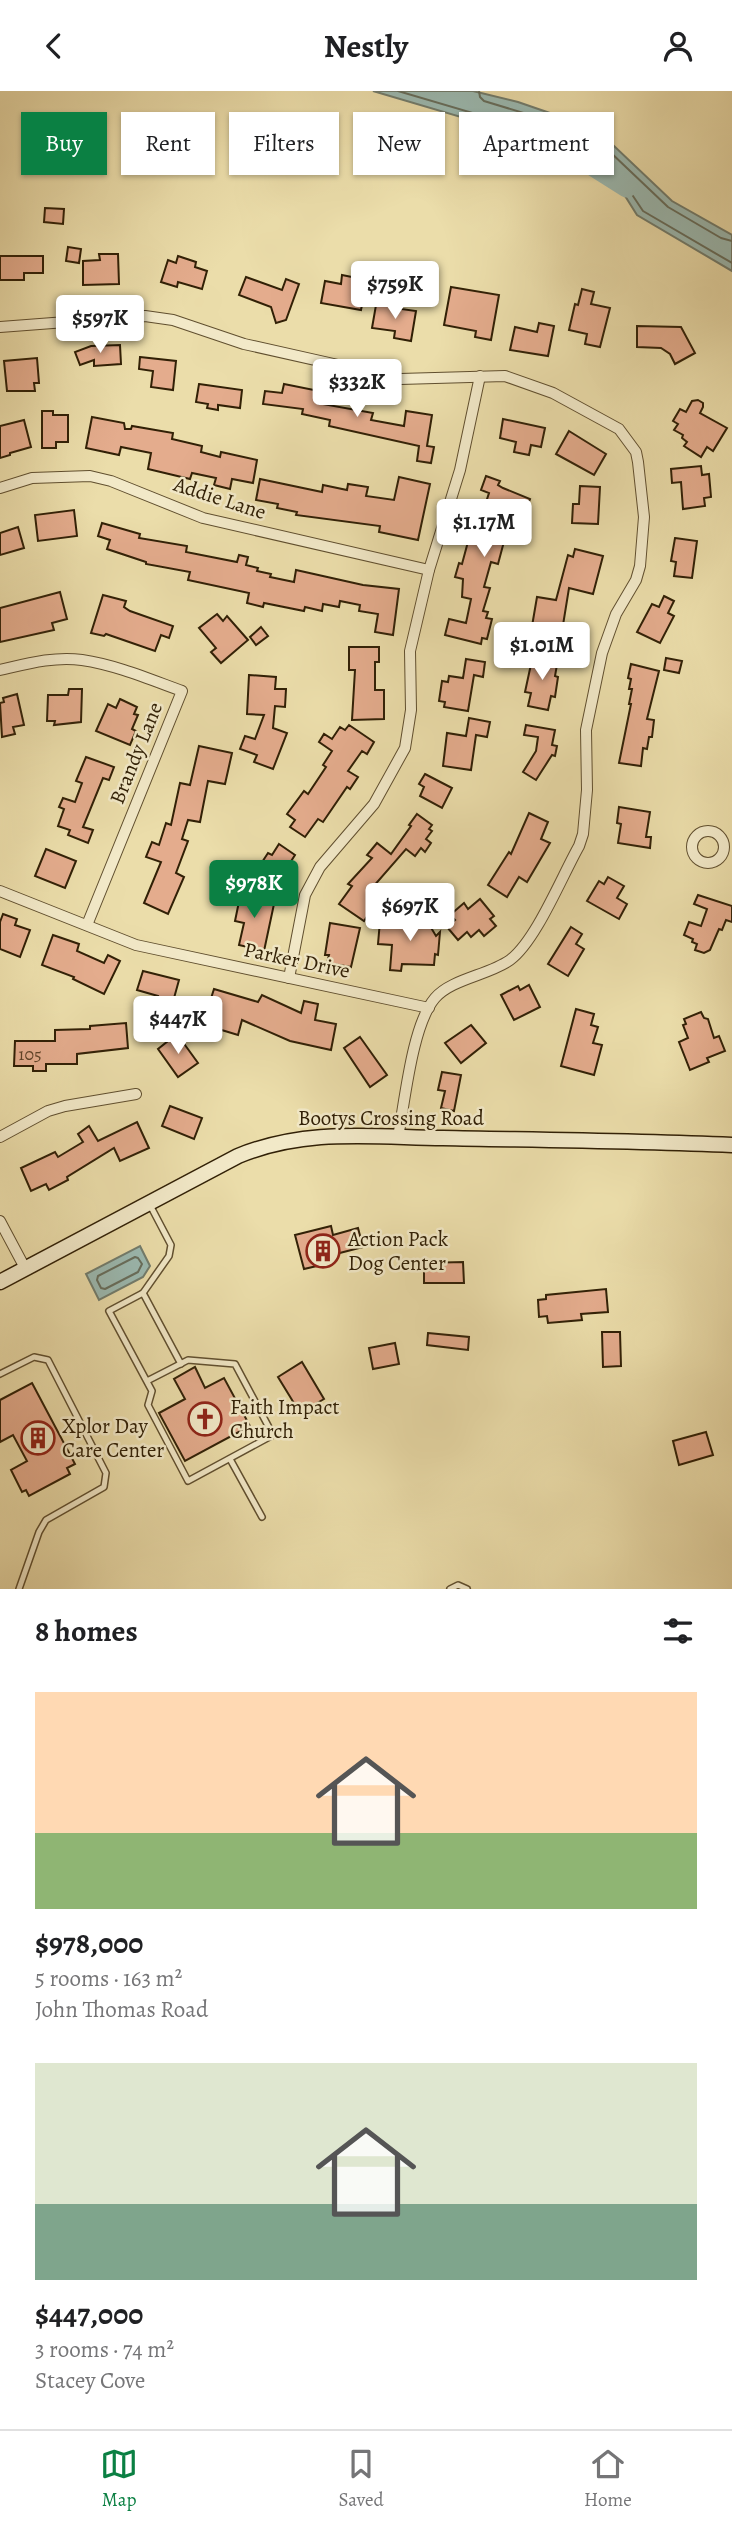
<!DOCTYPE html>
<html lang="en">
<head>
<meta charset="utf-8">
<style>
  :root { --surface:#fff; --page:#f2f2f2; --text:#202124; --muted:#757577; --line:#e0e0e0; --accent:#0b8043 }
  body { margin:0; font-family:Alegreya,serif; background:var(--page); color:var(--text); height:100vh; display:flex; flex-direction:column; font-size:26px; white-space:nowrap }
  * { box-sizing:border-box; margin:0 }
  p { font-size:23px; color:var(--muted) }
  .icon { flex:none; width:38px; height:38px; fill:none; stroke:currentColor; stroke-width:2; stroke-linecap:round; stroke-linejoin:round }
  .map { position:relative; height:1498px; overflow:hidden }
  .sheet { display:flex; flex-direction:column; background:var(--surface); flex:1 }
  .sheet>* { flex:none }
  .hud { position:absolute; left:21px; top:21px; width:691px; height:63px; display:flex; gap:14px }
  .price { position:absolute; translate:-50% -60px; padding:0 16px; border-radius:7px; background:#fff; color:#222; font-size:23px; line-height:46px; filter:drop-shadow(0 2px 4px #0008) }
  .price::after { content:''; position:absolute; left:50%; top:42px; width:21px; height:16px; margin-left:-10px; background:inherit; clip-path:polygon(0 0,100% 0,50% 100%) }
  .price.on { background:var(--accent); color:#fff }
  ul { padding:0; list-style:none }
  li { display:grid; align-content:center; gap:14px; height:371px; padding:0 35px }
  li span { display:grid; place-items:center; height:217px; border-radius:0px; color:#555 }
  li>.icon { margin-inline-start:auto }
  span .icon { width:126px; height:126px; fill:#fffc; stroke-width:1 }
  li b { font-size:30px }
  h2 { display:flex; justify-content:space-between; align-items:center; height:84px; padding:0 35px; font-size:30px }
  .chip { padding:0 24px; border-radius:0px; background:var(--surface); box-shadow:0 2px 5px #0004; font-size:24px; line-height:63px }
  .chip.on { background:var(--accent); color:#fff }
  header { display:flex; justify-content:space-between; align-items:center; height:91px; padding:0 35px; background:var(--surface); font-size:32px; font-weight:700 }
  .menu { display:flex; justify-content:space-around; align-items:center; height:98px; border-top:2px solid var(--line); background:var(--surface); font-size:19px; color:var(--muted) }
  .menu a { display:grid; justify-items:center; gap:4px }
  .menu .on { color:var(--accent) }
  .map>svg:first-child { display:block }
  .water { fill:#9bbab2; stroke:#717c6d; stroke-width:2 }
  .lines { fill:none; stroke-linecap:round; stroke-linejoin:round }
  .shore { stroke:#666d5c; stroke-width:2 }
  .river { stroke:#9bbab2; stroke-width:21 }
  .building { fill:#e4ac8d; stroke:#312006; stroke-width:2 }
  .lane-casing { stroke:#604f2f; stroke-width:8 }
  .street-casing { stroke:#604f2f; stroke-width:12 }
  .secondary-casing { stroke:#312006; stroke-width:17 }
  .lane { stroke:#f2e9c8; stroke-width:5 }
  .street { stroke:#f2e9c8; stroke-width:10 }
  .secondary { stroke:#f2e9c8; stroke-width:14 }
  .labels { text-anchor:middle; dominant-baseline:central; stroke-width:5; stroke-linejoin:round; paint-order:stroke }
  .number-label { font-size:18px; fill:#5e4328 }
  .street-label { font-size:21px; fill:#312006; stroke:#f2e9c8 }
  .poi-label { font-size:21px; fill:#312006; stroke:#f2e9c8; text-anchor:start }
</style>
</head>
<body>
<header><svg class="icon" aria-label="back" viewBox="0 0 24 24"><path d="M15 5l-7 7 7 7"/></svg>Nestly<svg class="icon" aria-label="person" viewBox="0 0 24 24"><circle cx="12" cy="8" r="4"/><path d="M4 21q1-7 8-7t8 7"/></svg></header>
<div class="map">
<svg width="732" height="1498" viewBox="0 0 732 1498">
  <rect width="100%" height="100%" fill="#ebddaa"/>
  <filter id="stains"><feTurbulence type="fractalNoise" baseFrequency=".00286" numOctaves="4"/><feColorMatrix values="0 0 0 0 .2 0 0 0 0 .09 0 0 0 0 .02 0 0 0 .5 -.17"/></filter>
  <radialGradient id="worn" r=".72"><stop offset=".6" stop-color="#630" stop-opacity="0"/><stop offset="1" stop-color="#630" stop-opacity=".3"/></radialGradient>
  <g class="water">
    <path d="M 373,0 L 473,0 L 518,11 L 576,31 L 613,54 L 672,110 L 732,144 L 732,180 L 637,124 L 620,97 L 591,68 L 532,47 Z"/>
    <path d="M 140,1155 L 150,1175 L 143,1186 L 99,1209 L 86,1183 Z"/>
  </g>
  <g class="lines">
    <g class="shore">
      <path d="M 398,0 L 534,40 L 594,62 L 625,93 L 643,120 L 732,172"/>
      <path d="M 479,0 L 480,6 L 484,10 L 573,37 L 609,60 L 668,116 L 721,147 L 732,150"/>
      <path d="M 135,1166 L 138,1167 L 142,1173 L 138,1181 L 105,1198 L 101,1197 L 97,1189 L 98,1185 Z"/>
    </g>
    <path class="river" d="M 551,48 L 627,96"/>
  </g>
  <g class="building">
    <path d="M 45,117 L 64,118 L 63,133 L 44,131 Z"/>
    <path d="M 68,156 L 81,158 L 79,172 L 66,170 Z"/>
    <path d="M 99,163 L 118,163 L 119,193 L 83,194 L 83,170 L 100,169 Z"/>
    <path d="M 0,165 L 43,165 L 43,182 L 24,182 L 24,189 L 0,189 Z"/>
    <path d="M 178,165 L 196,171 L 195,176 L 207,180 L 202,198 L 178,191 L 177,196 L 161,191 L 168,169 L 176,172 Z"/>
    <path d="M 342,184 L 367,189 L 361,219 L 321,212 L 325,190 L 341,193 Z"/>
    <path d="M 246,186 L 282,199 L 286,188 L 299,193 L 286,229 L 276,232 L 271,216 L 239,204 Z"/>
    <path d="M 451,196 L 499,204 L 491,249 L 475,246 L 476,240 L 444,234 Z"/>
    <path d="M 582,198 L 594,201 L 591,213 L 610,217 L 600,256 L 585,253 L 587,243 L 569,239 L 575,213 L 578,214 Z"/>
    <path d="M 385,210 L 395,212 L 394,217 L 416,220 L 411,250 L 394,247 L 395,240 L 372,237 L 376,214 L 384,215 Z"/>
    <path d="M 539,232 L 554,235 L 548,265 L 510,259 L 515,236 L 537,241 Z"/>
    <path d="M 637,235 L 681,236 L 695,262 L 675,273 L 670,263 L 661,257 L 637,256 Z"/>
    <path d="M 120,254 L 121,273 L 94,275 L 94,269 L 80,274 L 75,261 L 91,255 Z"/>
    <path d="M 140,266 L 176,270 L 173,299 L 151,296 L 153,280 L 139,278 Z"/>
    <path d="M 37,267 L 39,292 L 34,292 L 35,300 L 7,300 L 4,270 Z"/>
    <path d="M 199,293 L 242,299 L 240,317 L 218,314 L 218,319 L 207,317 L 208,313 L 196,311 Z"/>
    <path d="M 284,293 L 319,300 L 317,312 L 373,322 L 371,329 L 404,335 L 406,320 L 432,324 L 427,355 L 434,356 L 431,372 L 417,370 L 419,355 L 329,335 L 330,329 L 302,323 L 303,318 L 263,313 L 265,300 L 282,302 Z"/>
    <path d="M 698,309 L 703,312 L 703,316 L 700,322 L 727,337 L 713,360 L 707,356 L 701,366 L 684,355 L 687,351 L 682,347 L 683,344 L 674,339 L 678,333 L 673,330 L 680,318 L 686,321 L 692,310 Z"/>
    <path d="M 42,320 L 53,320 L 53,324 L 68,324 L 68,351 L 56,351 L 56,357 L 42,357 Z"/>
    <path d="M 92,326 L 124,332 L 125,338 L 131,338 L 132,335 L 173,342 L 172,348 L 202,355 L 201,361 L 220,366 L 221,361 L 257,369 L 253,392 L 232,388 L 230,398 L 214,394 L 216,387 L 192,382 L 190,388 L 148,378 L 151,362 L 121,356 L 119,364 L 86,357 Z"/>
    <path d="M 503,328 L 545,337 L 541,356 L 531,354 L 529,364 L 514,361 L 516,351 L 500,347 Z"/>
    <path d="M 24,329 L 31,356 L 10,362 L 10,364 L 0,367 L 0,335 Z"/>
    <path d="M 569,340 L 606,363 L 594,384 L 556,363 Z"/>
    <path d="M 701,375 L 702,384 L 709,383 L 711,406 L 704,407 L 705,415 L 683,418 L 681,391 L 672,392 L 671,378 Z"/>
    <path d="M 486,385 L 500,390 L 498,394 L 503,397 L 530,408 L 522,430 L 501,423 L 496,441 L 506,443 L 498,473 L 491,471 L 484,496 L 490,497 L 483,520 L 488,521 L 486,527 L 492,528 L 487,548 L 482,547 L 481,553 L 445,544 L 449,528 L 466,532 L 471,508 L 462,506 L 463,488 L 455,486 L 459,472 L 462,473 L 469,447 L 474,448 L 489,402 L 481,399 Z"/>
    <path d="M 399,386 L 430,393 L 418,449 L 379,441 L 380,435 L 296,424 L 297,421 L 277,417 L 278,413 L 256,409 L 260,388 L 322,401 L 323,394 L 347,399 L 348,393 L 368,396 L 366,405 L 394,409 Z"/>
    <path d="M 580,395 L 600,396 L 598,433 L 572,432 L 573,413 L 579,413 Z"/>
    <path d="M 74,419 L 77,445 L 38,450 L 35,424 Z"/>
    <path d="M 102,432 L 140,443 L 139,447 L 187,455 L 186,461 L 237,471 L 239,464 L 248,466 L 246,474 L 258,477 L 257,480 L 271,483 L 270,486 L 294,491 L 296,479 L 363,494 L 399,498 L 393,544 L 375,541 L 378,523 L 359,520 L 360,514 L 340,510 L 339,516 L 323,513 L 322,520 L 305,516 L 304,520 L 264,512 L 263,516 L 247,512 L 249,502 L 188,489 L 190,481 L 146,473 L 146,471 L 107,458 L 110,449 L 98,445 Z"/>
    <path d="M 18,436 L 24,457 L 0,464 L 0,442 Z"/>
    <path d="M 675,447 L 697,450 L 692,487 L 674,485 L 676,471 L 671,470 Z"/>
    <path d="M 575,458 L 603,465 L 593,503 L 569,497 L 563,534 L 567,534 L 565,546 L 531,541 L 537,506 L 556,509 L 568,464 L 573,466 Z"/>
    <path d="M 60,501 L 67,528 L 52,532 L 54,539 L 0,551 L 0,517 Z"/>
    <path d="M 103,504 L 126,510 L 124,516 L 130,520 L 173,535 L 169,547 L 161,544 L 155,560 L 106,543 L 104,545 L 91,542 Z"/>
    <path d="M 664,505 L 674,510 L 668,522 L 674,525 L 660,552 L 637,541 L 652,513 L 659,516 Z"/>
    <path d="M 217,523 L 223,530 L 227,525 L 248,549 L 221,572 L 211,561 L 216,557 L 199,537 Z"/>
    <path d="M 261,536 L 268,545 L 256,554 L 250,546 Z"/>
    <path d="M 349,556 L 379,556 L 379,571 L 375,571 L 375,599 L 384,599 L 384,628 L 352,629 L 355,579 L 349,579 Z"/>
    <path d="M 533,564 L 558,568 L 555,585 L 558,586 L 555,606 L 551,605 L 548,619 L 528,615 L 531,602 L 525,601 Z"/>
    <path d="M 666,567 L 682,570 L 679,582 L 664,579 Z"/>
    <path d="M 466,568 L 485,571 L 483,586 L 474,584 L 468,620 L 444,616 L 445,611 L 439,610 L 442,590 L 448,591 L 449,585 L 463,587 Z"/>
    <path d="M 631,573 L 659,580 L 647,628 L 654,629 L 652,646 L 649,646 L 647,658 L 643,657 L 641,675 L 619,672 L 631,613 L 629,613 L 632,598 L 629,598 L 631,588 L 628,587 Z"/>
    <path d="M 249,584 L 276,586 L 275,598 L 286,598 L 285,616 L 275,615 L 273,637 L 287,642 L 273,678 L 254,671 L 257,664 L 240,658 L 245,645 L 255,648 L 264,624 L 247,623 Z"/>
    <path d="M 69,598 L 82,598 L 81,631 L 54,634 L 55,630 L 47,630 L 48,604 L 68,604 Z"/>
    <path d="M 17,603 L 24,634 L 13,636 L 15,643 L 2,646 L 0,612 L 4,611 L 3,607 Z"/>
    <path d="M 120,608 L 137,616 L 134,623 L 138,624 L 132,638 L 136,640 L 130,654 L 96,640 L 108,613 L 116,617 Z"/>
    <path d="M 469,627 L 490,631 L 487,646 L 476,644 L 471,679 L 443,675 L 447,642 L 466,645 Z"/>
    <path d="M 349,634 L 374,651 L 367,663 L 362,660 L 348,680 L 358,686 L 350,698 L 347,696 L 323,731 L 318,728 L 305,746 L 290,736 L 295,729 L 287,723 L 304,700 L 308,703 L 326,676 L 323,674 L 332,660 L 319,651 L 324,643 L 332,648 L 340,636 L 345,639 Z"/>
    <path d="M 526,634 L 555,639 L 552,654 L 557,655 L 555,665 L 552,664 L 536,689 L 523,681 L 536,660 L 538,646 L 524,644 Z"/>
    <path d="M 199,655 L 232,662 L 225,693 L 208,690 L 200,731 L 188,729 L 182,748 L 188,750 L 176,782 L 184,786 L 168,823 L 144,812 L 161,771 L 146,766 L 152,751 L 159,754 L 166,732 L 171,734 L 180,692 L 190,694 Z"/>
    <path d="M 86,666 L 114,676 L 109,689 L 103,687 L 83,736 L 93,739 L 88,752 L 68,744 L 70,739 L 58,735 L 64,718 L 59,716 L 63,707 L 75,711 L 82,692 L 76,690 Z"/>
    <path d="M 425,683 L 452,697 L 442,717 L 420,705 L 424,696 L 419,693 Z"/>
    <path d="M 619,716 L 650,721 L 646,746 L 651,746 L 650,757 L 618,752 L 621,733 L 617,732 Z"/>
    <path d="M 529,722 L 548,731 L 541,748 L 550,752 L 527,791 L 519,786 L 507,806 L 488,794 L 509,761 L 511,763 Z"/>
    <path d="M 417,723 L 432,734 L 429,738 L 432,740 L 426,748 L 431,752 L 425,761 L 421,757 L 415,765 L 406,758 L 372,797 L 382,803 L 364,830 L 339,813 L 352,795 L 348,793 L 372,767 L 367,764 L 377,752 L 391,763 L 411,735 L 409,734 Z"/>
    <path d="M 279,753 L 295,764 L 275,795 L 255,782 L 268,762 L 272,764 Z"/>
    <path d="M 46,758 L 76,770 L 65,797 L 35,785 Z"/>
    <path d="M 608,786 L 624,795 L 617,807 L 627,813 L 619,828 L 587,810 L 599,790 L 604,793 Z"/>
    <path d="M 241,801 L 268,806 L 265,811 L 274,813 L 264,860 L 239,854 L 244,832 L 235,830 Z"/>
    <path d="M 698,804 L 732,815 L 732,831 L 726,829 L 722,839 L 719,838 L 710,859 L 704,862 L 695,859 L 697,853 L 692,851 L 693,848 L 684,844 L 689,831 L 701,835 L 707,818 L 694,813 Z"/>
    <path d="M 480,808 L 494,825 L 490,828 L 496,835 L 484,845 L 479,839 L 471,846 L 467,841 L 458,849 L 447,836 L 455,829 L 450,824 L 464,812 L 468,818 Z"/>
    <path d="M 3,823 L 17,828 L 15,834 L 30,839 L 20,866 L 0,858 L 0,831 Z"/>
    <path d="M 416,829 L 427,830 L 436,845 L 440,841 L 438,864 L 435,863 L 434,874 L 402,873 L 401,880 L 390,879 L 392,854 L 378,853 L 380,830 L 416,833 Z"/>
    <path d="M 330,832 L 360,837 L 351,876 L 327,872 L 329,864 L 325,864 Z"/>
    <path d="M 571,836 L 582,843 L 576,853 L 584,858 L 568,885 L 548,873 Z"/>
    <path d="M 53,844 L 79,853 L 77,860 L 104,872 L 108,864 L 120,870 L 104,903 L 73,888 L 74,886 L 42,874 Z"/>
    <path d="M 143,880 L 179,889 L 171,918 L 156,914 L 158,905 L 137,899 Z"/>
    <path d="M 529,894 L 540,916 L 514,929 L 501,904 L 518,895 L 520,899 Z"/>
    <path d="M 214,898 L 258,911 L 262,904 L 301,922 L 304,910 L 318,913 L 315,929 L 336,933 L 331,959 L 290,950 L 242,929 L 238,944 L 215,937 L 218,926 L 206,923 Z"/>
    <path d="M 576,918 L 594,923 L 591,934 L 598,936 L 593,952 L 602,954 L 594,984 L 561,975 Z"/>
    <path d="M 701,921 L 704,927 L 708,928 L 714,947 L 719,945 L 725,960 L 707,967 L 709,971 L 690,979 L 679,951 L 688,947 L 683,934 L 686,933 L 684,928 Z"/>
    <path d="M 126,932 L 128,957 L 77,963 L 77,973 L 46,973 L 46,980 L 33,980 L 33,975 L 14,975 L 15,950 L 55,950 L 55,939 L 90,938 L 90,935 Z"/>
    <path d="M 471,934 L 486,952 L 461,972 L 445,952 Z"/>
    <path d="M 177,943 L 198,972 L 178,986 L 158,958 Z"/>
    <path d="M 360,946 L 387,984 L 370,996 L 344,957 Z"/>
    <path d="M 442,981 L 461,984 L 454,1020 L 441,1017 L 445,1000 L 438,999 Z"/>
    <path d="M 170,1015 L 202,1027 L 194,1048 L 162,1035 Z"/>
    <path d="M 137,1031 L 149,1057 L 120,1070 L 114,1057 L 67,1086 L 68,1089 L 49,1099 L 46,1093 L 31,1100 L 21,1077 L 55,1061 L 58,1066 L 83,1051 L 78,1043 L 89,1035 L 98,1050 Z"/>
    <path d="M 331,1135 L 333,1144 L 358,1137 L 363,1156 L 332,1164 L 334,1171 L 304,1178 L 295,1144 Z"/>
    <path d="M 463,1171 L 464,1192 L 424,1192 L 424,1172 Z"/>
    <path d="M 606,1198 L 608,1221 L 581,1223 L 582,1229 L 548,1232 L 547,1225 L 539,1226 L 538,1209 L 546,1208 L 546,1204 Z"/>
    <path d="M 602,1241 L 620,1241 L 621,1275 L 603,1276 Z"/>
    <path d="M 428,1242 L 469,1246 L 468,1259 L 427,1254 Z"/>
    <path d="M 395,1252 L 399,1273 L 373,1278 L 369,1257 Z"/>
    <path d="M 302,1271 L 324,1308 L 300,1322 L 278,1286 Z"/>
    <path d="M 195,1276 L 205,1297 L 224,1287 L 250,1335 L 185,1370 L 159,1322 L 185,1308 L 174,1288 Z"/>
    <path d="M 32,1292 L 75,1373 L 67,1377 L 70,1383 L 29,1405 L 26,1399 L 22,1401 L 11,1379 L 27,1370 L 13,1344 L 0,1351 L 0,1309 Z"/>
    <path d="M 706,1341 L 713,1364 L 679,1374 L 673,1350 Z"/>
  </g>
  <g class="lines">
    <defs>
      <g id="lane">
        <path d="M 143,1202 L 181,1273"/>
        <path d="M 0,1283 L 34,1266 L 48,1269 L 106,1382 L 104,1396 L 46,1429 L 39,1441 L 19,1498"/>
        <path d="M 147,1290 L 188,1269 L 235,1273 L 273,1344 L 188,1390 L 148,1314 L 152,1300 L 109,1220 L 143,1202 L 169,1165 L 171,1154 L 150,1114"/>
        <path d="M 230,1368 L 262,1426"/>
        <path d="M 450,1498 L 458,1494 L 467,1498"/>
      </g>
      <g id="street">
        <path d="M 0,236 L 145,225 L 173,229 L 244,253 L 400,288 L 505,285 L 553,302 L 619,338 L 636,361 L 638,371 L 644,426 L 640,475 L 636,489 L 616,523 L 602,562 L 586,639 L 587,699 L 583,743 L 579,755 C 562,785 536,850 510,869 C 489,884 451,888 435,907 C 412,934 405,1010 398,1046"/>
        <path d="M 0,397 L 32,387 L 90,385 L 111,390 L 203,427 L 429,479"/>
        <path d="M 0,579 C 26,573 54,565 82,569 C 116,574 149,588 182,600 L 87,834"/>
        <circle cx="708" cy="756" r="16"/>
        <path d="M 0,800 L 136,854 L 429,917"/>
        <path d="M 289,887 L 305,804 L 320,776 L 374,713 L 405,657 L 411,619 L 410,560 L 429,479 L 460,379 L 480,285"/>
        <path d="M 0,1046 L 48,1020 L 65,1015 L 136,1003"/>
        <path d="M 0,1130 L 25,1177"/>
      </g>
      <path id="secondary" d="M 0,1191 L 238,1065 C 306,1037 371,1046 443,1047 C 540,1049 636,1050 732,1054"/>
    </defs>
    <use href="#lane" class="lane-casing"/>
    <use href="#street" class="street-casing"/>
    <use href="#secondary" class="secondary-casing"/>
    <use href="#lane" class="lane"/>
    <use href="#street" class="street"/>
    <use href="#secondary" class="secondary"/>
  </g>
  <defs>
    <symbol id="building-ring" viewBox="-11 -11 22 22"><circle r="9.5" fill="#f2e9c8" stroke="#8f2418" stroke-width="1.5"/><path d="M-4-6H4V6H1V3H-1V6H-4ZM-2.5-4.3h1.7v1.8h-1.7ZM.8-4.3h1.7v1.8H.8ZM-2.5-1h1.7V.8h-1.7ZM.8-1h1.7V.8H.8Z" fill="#8f2418"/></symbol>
    <symbol id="church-ring" viewBox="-11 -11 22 22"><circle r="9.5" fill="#f2e9c8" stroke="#8f2418" stroke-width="1.5"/><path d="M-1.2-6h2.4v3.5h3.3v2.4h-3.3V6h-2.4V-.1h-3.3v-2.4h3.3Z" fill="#8f2418"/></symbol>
  </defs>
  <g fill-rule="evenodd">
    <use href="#building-ring" x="304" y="1141" width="38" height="38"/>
    <use href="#church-ring" x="186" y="1309" width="38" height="38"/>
    <use href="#building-ring" x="19" y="1328" width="38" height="38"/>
  </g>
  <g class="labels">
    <g class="number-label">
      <text x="30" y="963">105</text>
    </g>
    <g class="street-label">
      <text transform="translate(220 407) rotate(18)">Addie Lane</text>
      <text transform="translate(136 662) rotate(-68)">Brandy Lane</text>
      <text transform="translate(297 869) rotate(12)">Parker Drive</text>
      <text x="391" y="1027">Bootys Crossing Road</text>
    </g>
    <g class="poi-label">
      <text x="348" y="1148">Action Pack<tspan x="348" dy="24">Dog Center</tspan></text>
      <text x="230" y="1316">Faith Impact<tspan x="230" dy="24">Church</tspan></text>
      <text x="62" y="1335">Xplor Day<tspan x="62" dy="24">Care Center</tspan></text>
    </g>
  </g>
  <rect width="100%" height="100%" filter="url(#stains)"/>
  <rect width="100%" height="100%" fill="url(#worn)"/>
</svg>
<b class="price" style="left:395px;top:230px">$759K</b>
<b class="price" style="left:100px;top:264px">$597K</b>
<b class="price" style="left:357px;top:328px">$332K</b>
<b class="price" style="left:484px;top:468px">$1.17M</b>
<b class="price" style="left:542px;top:591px">$1.01M</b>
<b class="price on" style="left:254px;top:829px">$978K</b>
<b class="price" style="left:410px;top:852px">$697K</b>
<b class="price" style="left:178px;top:965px">$447K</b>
<div class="hud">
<a class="chip on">Buy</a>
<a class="chip">Rent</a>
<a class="chip">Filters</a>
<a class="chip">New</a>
<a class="chip">Apartment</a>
</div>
</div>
<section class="sheet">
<h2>8 homes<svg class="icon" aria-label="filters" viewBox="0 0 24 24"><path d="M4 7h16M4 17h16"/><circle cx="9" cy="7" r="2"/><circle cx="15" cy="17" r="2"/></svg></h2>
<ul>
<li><span style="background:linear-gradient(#ffd9b3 65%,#8fb573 0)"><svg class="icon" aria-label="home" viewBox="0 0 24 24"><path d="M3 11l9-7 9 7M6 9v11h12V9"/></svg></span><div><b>$978,000</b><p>5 rooms · 163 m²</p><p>John Thomas Road</p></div></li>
<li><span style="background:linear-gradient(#dfe7d0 65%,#7fa58c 0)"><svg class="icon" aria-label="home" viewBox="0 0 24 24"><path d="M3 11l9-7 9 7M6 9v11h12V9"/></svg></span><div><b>$447,000</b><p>3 rooms · 74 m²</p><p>Stacey Cove</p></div></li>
</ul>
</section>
<nav class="menu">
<a class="on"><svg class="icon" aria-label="map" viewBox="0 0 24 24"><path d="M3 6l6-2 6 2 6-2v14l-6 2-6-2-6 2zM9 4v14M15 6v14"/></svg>Map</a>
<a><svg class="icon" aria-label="saved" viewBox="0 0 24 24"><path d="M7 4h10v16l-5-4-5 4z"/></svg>Saved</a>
<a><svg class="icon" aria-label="home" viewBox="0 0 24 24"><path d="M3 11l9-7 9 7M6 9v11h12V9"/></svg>Home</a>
</nav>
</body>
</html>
